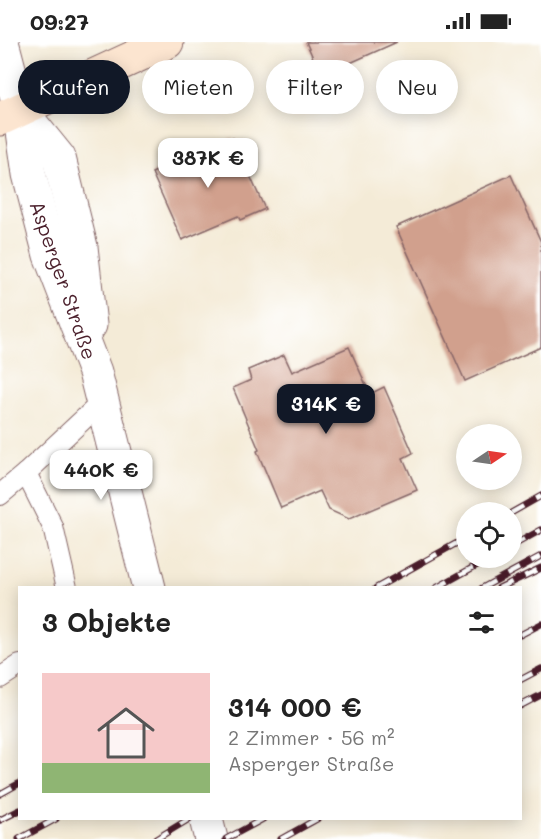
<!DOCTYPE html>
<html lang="de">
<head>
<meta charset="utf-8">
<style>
  :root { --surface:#fff; --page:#f6f6f6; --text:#222; --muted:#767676; --line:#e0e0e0; --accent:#111827 }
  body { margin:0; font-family:Mali,sans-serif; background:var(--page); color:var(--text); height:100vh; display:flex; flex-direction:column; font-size:22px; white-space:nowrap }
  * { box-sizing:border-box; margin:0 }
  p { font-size:20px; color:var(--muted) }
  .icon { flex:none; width:33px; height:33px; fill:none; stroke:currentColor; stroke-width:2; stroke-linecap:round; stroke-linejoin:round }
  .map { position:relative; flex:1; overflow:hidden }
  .sheet { position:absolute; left:18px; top:544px; width:504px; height:234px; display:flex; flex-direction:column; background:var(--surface); border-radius:0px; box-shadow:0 3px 15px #0003 }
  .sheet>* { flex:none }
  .hud { position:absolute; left:18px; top:18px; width:506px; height:54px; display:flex; gap:12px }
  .needle { width:39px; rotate:77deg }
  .controls { position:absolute; left:456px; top:382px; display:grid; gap:12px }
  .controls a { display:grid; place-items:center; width:66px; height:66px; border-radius:50%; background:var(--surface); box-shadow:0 3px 15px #0003; font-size:30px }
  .price { position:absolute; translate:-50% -51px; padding:0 14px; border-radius:12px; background:#fff; color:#222; font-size:20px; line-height:39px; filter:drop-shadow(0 2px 3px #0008) }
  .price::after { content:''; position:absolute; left:50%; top:36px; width:18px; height:14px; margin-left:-9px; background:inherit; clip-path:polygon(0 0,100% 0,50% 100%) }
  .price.selected { background:var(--accent); color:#fff }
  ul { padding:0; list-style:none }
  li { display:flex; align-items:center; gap:18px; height:150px; padding:0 24px }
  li+li { border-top:2px solid var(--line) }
  li span { display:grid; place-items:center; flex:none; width:168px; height:120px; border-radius:0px; color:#555 }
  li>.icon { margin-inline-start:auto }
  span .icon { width:72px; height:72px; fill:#fffc; stroke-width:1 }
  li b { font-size:26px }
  h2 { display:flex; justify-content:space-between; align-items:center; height:72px; padding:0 24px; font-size:26px }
  .pill { padding:0 21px; border-radius:27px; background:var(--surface); box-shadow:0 3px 15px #0003; font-size:21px; line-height:54px }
  .pill.selected { background:var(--accent); color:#fff }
  .status { display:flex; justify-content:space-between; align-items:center; height:42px; padding:0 30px; background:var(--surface); direction:ltr }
  .status svg { height:16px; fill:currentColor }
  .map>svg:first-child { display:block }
  .building { fill:#d1a08d }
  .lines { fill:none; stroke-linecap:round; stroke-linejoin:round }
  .lane-casing { stroke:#866667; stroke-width:22 }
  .street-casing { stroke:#866667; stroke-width:35 }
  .secondary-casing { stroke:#866667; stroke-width:35 }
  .lane { stroke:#fff; stroke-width:20 }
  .street { stroke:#fff; stroke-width:33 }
  .secondary { stroke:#fce5d0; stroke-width:33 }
  .rail-casing { stroke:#4a1f2b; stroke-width:7 }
  .rail { stroke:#fff; stroke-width:4.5; stroke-dasharray:14; stroke-linecap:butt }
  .labels { text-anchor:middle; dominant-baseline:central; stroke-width:6; stroke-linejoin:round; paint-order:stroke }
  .street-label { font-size:20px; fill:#4a1f2b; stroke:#fff }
</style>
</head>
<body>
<div class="status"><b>09:27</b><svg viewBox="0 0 49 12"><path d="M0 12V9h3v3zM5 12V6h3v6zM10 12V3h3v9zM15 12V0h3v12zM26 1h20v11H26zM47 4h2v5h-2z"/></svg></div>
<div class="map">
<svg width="541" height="797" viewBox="0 0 541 797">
  <rect width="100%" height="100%" fill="#fff"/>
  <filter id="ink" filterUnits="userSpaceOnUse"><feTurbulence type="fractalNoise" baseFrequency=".0167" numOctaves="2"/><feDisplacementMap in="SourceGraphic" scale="12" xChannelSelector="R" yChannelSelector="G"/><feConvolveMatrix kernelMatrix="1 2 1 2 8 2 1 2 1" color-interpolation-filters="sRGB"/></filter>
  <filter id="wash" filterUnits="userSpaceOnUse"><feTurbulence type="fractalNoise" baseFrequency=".008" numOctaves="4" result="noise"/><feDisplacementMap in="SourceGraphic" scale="24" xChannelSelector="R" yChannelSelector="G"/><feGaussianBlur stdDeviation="1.35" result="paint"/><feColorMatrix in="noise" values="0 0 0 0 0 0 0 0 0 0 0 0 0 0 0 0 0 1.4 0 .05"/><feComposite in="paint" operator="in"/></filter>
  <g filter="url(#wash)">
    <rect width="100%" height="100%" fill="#f4ebd7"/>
    <g id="blocks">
      <g class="building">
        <path d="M 306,0 L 397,0 L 321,34 Z"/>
        <path d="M 233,96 L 265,167 L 240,178 L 238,174 L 182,198 L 152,131 Z"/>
        <path d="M 511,133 L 541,200 L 541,305 L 465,339 L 396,185 Z"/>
        <path d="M 349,305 L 370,352 L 384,345 L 413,411 L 403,416 L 417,448 L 349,477 L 329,468 L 320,449 L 281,466 L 257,409 L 259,408 L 233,346 L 251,338 L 248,328 L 284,313 L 292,330 Z"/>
      </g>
    </g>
  </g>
  <g filter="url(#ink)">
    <use href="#blocks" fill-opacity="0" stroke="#866667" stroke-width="1.5"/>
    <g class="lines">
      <defs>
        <g id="lane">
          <path d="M 26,431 L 53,485 L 67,546"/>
          <path d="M 0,453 L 26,431 L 103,359"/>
          <path d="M 0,636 L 20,623"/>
        </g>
        <g id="street">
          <path d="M 2,0 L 20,68 L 29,132 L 50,213 L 95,330 L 149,546"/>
          <path d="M 20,68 L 59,116 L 81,205 L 90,283"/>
          <path d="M 206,777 L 211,797"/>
        </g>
        <path id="secondary" d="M 0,77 L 167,0"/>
      </defs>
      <use href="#lane" class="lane-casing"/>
      <use href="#street" class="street-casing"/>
      <use href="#secondary" class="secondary-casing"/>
      <use href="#lane" class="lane"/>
      <use href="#street" class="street"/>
      <use href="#secondary" class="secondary"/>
      <defs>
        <g id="rail">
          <path d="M 511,471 L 541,454"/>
          <path d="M 512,504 L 541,488"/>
          <path d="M 376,546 L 466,496"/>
          <path d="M 436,546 L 490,516"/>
          <path d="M 482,546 L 541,514"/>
          <path d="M 499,546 L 541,526"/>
          <path d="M 520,593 L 541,582"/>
          <path d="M 520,638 L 541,627"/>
          <path d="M 520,664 L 541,653"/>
          <path d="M 0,752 L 20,741"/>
          <path d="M 0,778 L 20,768"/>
          <path d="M 19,797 L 56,777"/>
          <path d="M 156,797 L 189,777"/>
          <path d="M 226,797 L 263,777"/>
          <path d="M 281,797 L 317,777"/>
        </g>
      </defs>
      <use href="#rail" class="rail-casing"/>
      <use href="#rail" class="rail"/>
    </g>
  </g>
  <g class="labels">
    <g class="street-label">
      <text transform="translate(64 238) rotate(71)">Asperger Straße</text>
    </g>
  </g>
</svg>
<div class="controls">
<a><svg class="needle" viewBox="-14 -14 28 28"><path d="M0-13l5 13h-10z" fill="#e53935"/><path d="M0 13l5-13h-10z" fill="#767676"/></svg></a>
<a><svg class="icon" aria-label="locate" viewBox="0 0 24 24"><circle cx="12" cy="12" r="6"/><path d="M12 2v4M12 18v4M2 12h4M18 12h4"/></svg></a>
</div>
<b class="price" style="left:208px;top:147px">387K €</b>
<b class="price selected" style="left:326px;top:393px">314K €</b>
<b class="price" style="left:101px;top:459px">440K €</b>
<div class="hud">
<a class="pill selected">Kaufen</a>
<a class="pill">Mieten</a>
<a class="pill">Filter</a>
<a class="pill">Neu</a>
</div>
<section class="sheet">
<h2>3 Objekte<svg class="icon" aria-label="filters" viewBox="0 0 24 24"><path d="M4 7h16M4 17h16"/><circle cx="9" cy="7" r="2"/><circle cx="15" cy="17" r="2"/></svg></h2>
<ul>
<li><span style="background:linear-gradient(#f6c9c9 75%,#8fb573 0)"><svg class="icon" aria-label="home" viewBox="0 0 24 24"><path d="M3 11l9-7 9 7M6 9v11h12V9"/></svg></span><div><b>314 000 €</b><p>2 Zimmer · 56 m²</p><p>Asperger Straße</p></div></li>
</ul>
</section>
</div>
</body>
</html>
